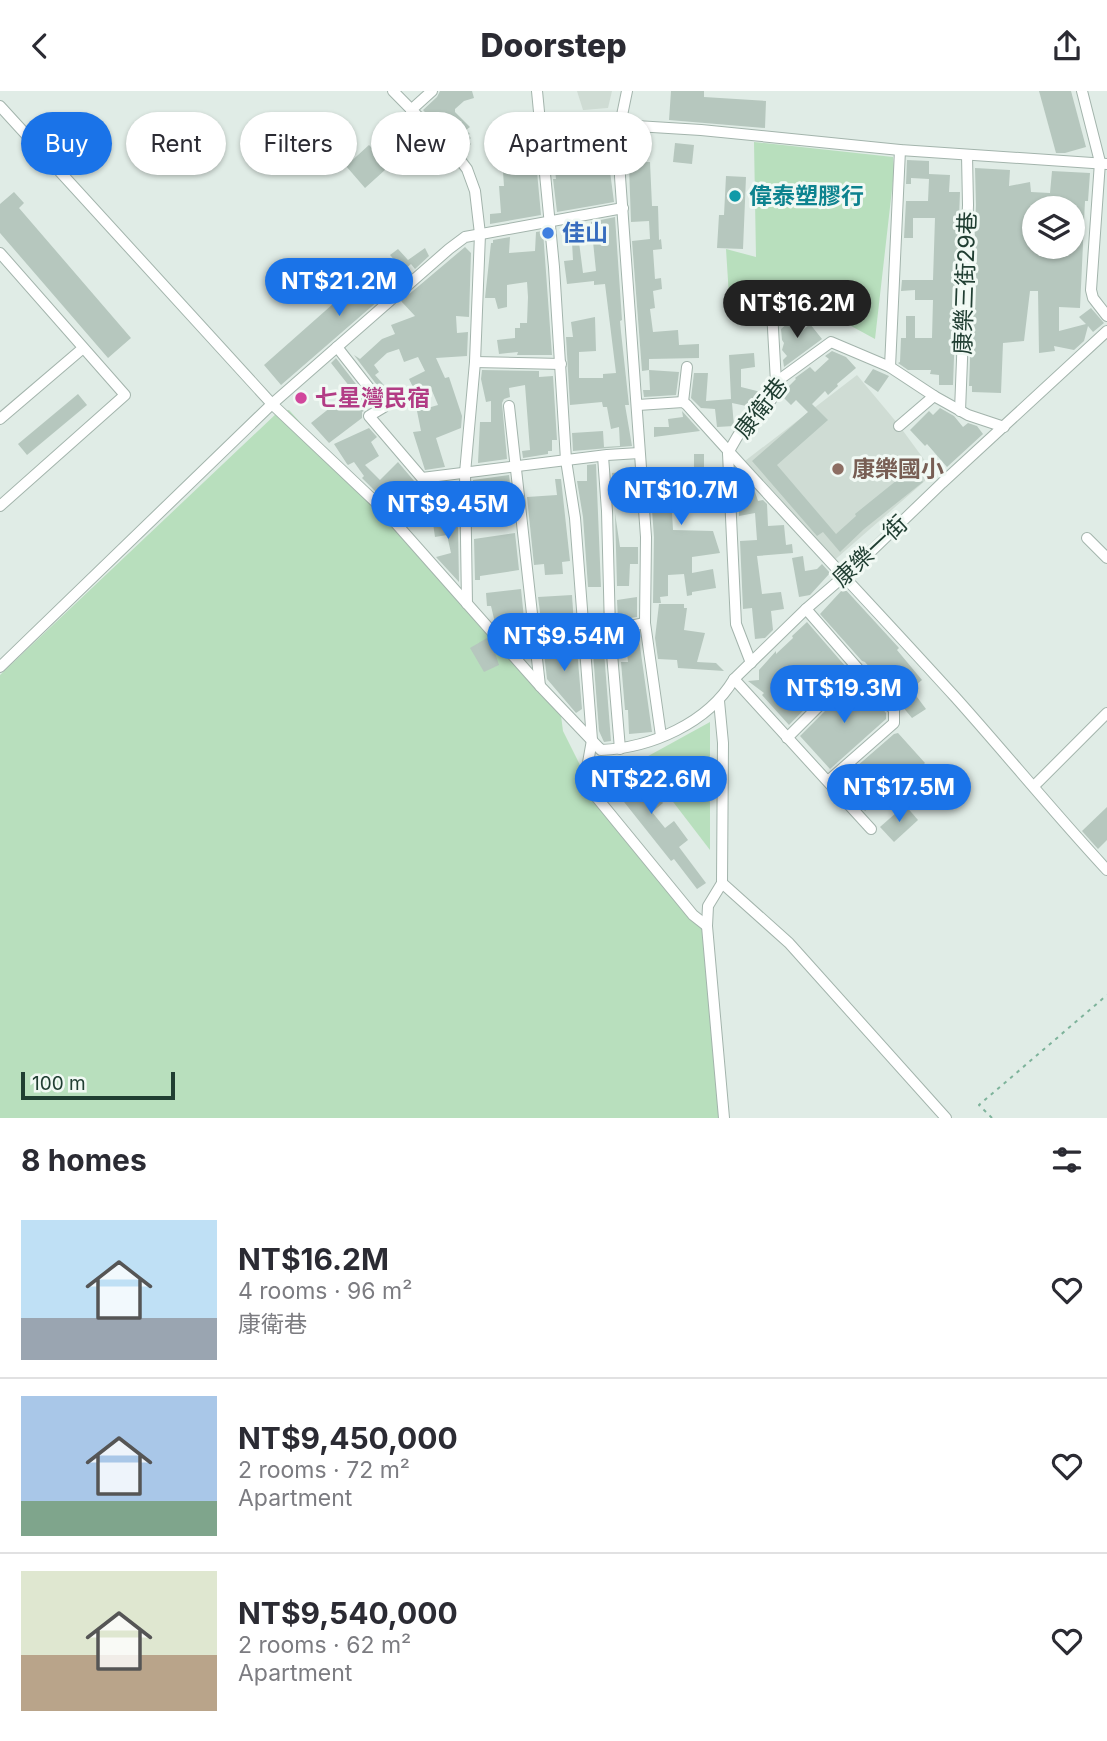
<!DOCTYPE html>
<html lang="en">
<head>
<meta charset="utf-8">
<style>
  :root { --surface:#fff; --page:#f2f2f3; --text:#2b2b33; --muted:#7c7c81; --line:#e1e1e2; --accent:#1a73e8 }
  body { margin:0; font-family:Inter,"Noto Sans TC",sans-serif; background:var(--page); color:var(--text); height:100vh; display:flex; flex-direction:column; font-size:26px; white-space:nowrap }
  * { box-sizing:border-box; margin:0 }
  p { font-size:23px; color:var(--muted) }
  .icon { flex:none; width:38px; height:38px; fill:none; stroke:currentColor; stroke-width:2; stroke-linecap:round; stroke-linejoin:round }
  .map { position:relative; height:1027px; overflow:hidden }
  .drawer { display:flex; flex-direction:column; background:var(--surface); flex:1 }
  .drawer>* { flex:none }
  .hud { position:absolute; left:21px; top:21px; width:700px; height:63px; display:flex; gap:14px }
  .buttons { position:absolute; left:1022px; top:105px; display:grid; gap:14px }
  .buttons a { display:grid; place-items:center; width:63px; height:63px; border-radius:50%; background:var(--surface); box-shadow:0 2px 5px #0004; font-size:35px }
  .scale { position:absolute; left:21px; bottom:18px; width:154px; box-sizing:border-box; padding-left:7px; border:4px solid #203e32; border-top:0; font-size:19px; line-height:24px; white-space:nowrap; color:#203e32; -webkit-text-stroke:5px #f1f9f4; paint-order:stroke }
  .price { position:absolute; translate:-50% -60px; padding:0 16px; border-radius:24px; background:var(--accent); color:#fff; font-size:23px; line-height:46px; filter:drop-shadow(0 2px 4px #0008) }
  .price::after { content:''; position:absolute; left:50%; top:42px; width:21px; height:16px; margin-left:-10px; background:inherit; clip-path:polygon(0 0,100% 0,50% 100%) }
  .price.on { background:#222; color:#fff }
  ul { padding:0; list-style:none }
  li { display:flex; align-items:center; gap:21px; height:175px; padding:0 21px }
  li+li { border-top:2px solid var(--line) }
  li span { display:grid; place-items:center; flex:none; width:196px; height:140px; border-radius:0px; color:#555 }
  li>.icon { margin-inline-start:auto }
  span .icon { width:84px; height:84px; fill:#fffc; stroke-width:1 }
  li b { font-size:30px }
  h2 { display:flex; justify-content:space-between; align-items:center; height:84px; padding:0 21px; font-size:30px }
  .tag { padding:0 24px; border-radius:32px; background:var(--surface); box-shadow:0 2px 5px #0004; font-size:24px; line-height:63px }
  .tag.on { background:var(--accent); color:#fff }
  header { display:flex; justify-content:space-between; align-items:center; height:91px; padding:0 21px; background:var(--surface); font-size:32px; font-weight:800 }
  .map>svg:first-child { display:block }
  .built { fill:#cfdcd4 }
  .green { fill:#b8dfbd }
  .building { fill:#b6c7be; fill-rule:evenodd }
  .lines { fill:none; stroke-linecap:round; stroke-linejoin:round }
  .minor-casing { stroke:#a3b4ac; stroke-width:12 }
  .path { stroke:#7eb39b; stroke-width:2; stroke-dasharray:3.5 5; stroke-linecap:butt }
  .minor { stroke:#fff; stroke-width:10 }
  .culture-dot { fill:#0f9aa8; stroke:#f1f9f4; stroke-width:2.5 }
  .shop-dot { fill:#3f7fe0; stroke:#f1f9f4; stroke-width:2.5 }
  .hotel-dot { fill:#d1479c; stroke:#f1f9f4; stroke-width:2.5 }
  .education-dot { fill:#8d6e63; stroke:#f1f9f4; stroke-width:2.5 }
  .labels { text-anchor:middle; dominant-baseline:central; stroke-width:6; stroke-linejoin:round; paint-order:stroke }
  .culture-label { font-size:23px; font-weight:bold; fill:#0d838f; stroke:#f1f9f4; text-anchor:start }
  .shop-label { font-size:23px; font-weight:bold; fill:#366cbe; stroke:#f1f9f4; text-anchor:start }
  .street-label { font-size:23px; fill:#203e32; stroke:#f1f9f4 }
  .hotel-label { font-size:23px; font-weight:bold; fill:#b23c85; stroke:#f1f9f4; text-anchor:start }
  .education-label { font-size:23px; font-weight:bold; fill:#785e54; stroke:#f1f9f4; text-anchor:start }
</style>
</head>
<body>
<header><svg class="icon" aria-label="back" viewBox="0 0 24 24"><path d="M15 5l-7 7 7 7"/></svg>Doorstep<svg class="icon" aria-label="share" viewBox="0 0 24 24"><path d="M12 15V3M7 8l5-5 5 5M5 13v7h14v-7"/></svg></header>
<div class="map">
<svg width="1107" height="1027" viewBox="0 0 1107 1027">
  <rect width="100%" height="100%" fill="#e0ece6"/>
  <g class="built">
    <path d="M 577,0 L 612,0 L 608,17 L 583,19 Z"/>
    <path d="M 857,284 L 898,333 L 934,382 L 830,473 L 741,373 Z"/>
  </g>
  <g class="green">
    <path d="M 754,51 L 893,66 L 894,81 L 875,248 L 809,212 L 730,221 L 726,158 L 756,166 Z"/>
    <path d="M 289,319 L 560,617 L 563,640 L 590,694 L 705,832 L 729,1027 L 0,1027 L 0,584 L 278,321 Z"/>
    <path d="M 710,631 L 710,759 L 641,669 Z"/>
  </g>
  <g class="building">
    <path d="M 440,0 L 472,0 L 474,7 L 464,10 L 455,18 L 455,21 L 470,36 L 466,39 L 470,43 L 468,44 L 471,47 L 468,50 L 471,53 L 463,61 L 423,19 L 437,6 Z"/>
    <path d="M 671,0 L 704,0 L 704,6 L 766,10 L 765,37 L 669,29 Z"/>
    <path d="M 1039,0 L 1071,0 L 1086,56 L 1065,62 L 1056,62 Z"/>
    <path d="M 605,24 L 605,29 L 613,28 L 612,45 L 589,47 L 590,66 L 608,65 L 614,111 L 557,121 L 553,88 L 556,88 L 555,78 L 574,76 L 572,48 L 550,48 L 547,27 Z"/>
    <path d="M 407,30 L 426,52 L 400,74 L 396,69 L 365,97 L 346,75 L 369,54 L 374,59 Z"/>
    <path d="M 632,43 L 644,43 L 646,71 L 650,71 L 652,115 L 658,115 L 659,149 L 661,148 L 662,158 L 653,159 L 655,188 L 661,187 L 662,198 L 653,200 L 655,217 L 650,218 L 653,241 L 678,239 L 679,254 L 699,253 L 699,267 L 649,268 L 649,279 L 679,281 L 676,304 L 644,306 L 643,299 L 650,299 L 649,279 L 642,280 L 632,150 L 650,148 L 649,130 L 631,131 L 628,48 L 632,47 Z"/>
    <path d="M 675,52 L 694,54 L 692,73 L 673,71 Z"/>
    <path d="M 907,69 L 929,70 L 929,87 L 929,83 L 950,84 L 949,101 L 960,101 L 953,294 L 939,294 L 939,284 L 930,283 L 931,279 L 908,279 L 898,272 L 900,271 L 901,247 L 906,247 L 906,225 L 915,225 L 915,247 L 932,247 L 933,209 L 915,209 L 915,199 L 901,200 L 902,189 L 933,189 L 935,127 L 913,127 L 913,147 L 904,147 L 906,110 L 928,110 L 929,88 L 911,87 L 911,93 L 906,93 Z"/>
    <path d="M 536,70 L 541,124 L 490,133 L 490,123 L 501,122 L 499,95 L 504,95 L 503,81 L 519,80 L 518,71 Z"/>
    <path d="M 975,77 L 1010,79 L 1009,95 L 1030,91 L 1031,101 L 1050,102 L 1052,80 L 1090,82 L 1088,110 L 1085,110 L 1080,217 L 1059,216 L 1059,240 L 1086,233 L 1079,226 L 1091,217 L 1104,232 L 1093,241 L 1088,235 L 1084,250 L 1074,259 L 1054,255 L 1055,260 L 1039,262 L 1038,200 L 1030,200 L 1024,250 L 1003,252 L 1001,302 L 972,301 L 972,295 L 969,295 L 976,114 ZM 1034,117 L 1073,117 L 1073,156 L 1034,156 Z"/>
    <path d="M 726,85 L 746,86 L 743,158 L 717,157 L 719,124 L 724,124 Z"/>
    <path d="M 14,101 L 24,112 L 19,117 L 131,247 L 108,267 L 0,142 L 0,113 Z"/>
    <path d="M 615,126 L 622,229 L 620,230 L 621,241 L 629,314 L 625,314 L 632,355 L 573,360 L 572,342 L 603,340 L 604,356 L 620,355 L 619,336 L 611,338 L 607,316 L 603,316 L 602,311 L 570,314 L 566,246 L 573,246 L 571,231 L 595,226 L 596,260 L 579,261 L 579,287 L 603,287 L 603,283 L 616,282 L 605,193 L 594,194 L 594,190 L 567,193 L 564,170 L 573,169 L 572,151 L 579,151 L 583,182 L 596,180 L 591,131 Z"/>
    <path d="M 543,140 L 552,264 L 517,264 L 518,261 L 499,263 L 497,249 L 515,247 L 515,237 L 520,237 L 520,232 L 527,232 L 528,206 L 527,191 L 507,194 L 507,216 L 498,218 L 495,207 L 485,207 L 491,152 L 493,152 L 493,149 L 510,146 L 509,162 L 535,160 L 536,141 Z"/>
    <path d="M 465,156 L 471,162 L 469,226 L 456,225 L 457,242 L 468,241 L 467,265 L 436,267 L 445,287 L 449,286 L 462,325 L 461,337 L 436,347 L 445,376 L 425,379 L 413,341 L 421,340 L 417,320 L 438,314 L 430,295 L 416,302 L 409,288 L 425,280 L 418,266 L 404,271 L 399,258 L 387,262 L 374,274 L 379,281 L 375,284 L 391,302 L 386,306 L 354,264 L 360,268 L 382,248 L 395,243 L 391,234 L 415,225 L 401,210 Z"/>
    <path d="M 425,157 L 429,165 L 415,178 L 411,173 L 397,185 L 401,190 L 281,294 L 264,274 L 368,182 L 374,189 L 397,172 L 390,164 L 398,158 L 408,169 Z"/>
    <path d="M 794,227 L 803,239 L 810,233 L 822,248 L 784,276 L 783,269 L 787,265 L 782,259 L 784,252 L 782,249 L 781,238 Z"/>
    <path d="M 832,260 L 846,266 L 856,277 L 837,293 L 838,295 L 828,304 L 825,300 L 812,313 L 828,329 L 777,374 L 836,443 L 856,425 L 855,423 L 912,377 L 923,391 L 864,438 L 840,461 L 823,441 L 817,445 L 752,370 L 808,321 L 796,309 L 791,314 L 782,305 L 783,301 L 796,288 L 795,287 L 810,276 L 815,281 L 829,268 L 825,265 Z"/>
    <path d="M 754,262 L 755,276 L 741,278 L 741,296 L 765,302 L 765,304 L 751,316 L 732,312 L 734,335 L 717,336 L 715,318 L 701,317 L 691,307 L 694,282 L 708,282 L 706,310 L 731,308 L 729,264 Z"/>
    <path d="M 336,267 L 372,314 L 362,321 L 362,327 L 329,352 L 311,332 L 341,308 L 338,304 L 350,296 L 331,272 Z"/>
    <path d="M 873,278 L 889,285 L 878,301 L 864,291 Z"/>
    <path d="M 482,279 L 539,280 L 539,286 L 553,285 L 557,349 L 552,349 L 552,360 L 548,360 L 548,363 L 523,367 L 522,360 L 530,359 L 525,294 L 509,297 L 510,306 L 504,308 L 502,312 L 507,368 L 478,372 L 480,331 L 491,331 L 491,310 L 486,311 L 481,288 Z"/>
    <path d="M 78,303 L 87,314 L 27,364 L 18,353 Z"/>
    <path d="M 940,317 L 954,325 L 963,336 L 968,332 L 977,335 L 983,343 L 947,376 L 927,353 L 925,355 L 910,339 L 929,320 L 933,324 Z"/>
    <path d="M 682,320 L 700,340 L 654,346 L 654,336 L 669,336 L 668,328 L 683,326 Z"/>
    <path d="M 369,337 L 377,346 L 371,351 L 379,365 L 365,374 L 380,389 L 398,371 L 420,397 L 417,400 L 428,411 L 411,426 L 407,423 L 402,427 L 362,387 L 364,385 L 354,371 L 348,374 L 347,373 L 334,353 Z"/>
    <path d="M 694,363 L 704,363 L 704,382 L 711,381 L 712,396 L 717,396 L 717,421 L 672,421 L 673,439 L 713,440 L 720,462 L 692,466 L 692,482 L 713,478 L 716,497 L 692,501 L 692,504 L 687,505 L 684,483 L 668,484 L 668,505 L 660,506 L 661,512 L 653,512 L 654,446 L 649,379 L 677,378 L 677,385 L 694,383 Z"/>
    <path d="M 596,373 L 601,496 L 588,496 L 583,426 L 577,390 L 587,390 L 587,374 Z"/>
    <path d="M 633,380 L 636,414 L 614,414 L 612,382 Z"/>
    <path d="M 737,381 L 755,401 L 758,410 L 763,409 L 767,413 L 768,435 L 784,434 L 786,454 L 792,453 L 793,462 L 757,465 L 762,503 L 781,501 L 784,518 L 771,520 L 773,539 L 765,547 L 755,548 L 752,517 L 743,518 L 740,450 L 757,449 L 755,422 L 739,425 Z"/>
    <path d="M 509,384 L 510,392 L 473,395 L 473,389 Z"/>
    <path d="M 555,388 L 561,388 L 570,470 L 562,471 L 563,483 L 545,484 L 544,473 L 534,474 L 527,406 L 557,404 Z"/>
    <path d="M 496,407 L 497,426 L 474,429 L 473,408 Z"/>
    <path d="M 431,418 L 440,418 L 441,427 L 456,426 L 458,437 L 459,491 L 436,466 L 451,462 L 447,444 L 435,446 Z"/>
    <path d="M 615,422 L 620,456 L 638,456 L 638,473 L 630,473 L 629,495 L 617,495 Z"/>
    <path d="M 515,442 L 519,479 L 480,485 L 480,489 L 475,489 L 474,448 Z"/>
    <path d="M 803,465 L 805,480 L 817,478 L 822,473 L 830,482 L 810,504 L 799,506 L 792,467 Z"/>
    <path d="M 844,497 L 899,557 L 897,559 L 922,589 L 911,598 L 926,618 L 912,627 L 865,571 L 862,570 L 820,523 Z"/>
    <path d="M 521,498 L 526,547 L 529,567 L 526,567 L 518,558 L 515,546 L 508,547 L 507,530 L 495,532 L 491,515 L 487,515 L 486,502 Z"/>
    <path d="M 572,504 L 574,534 L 542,537 L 538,506 Z"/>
    <path d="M 637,506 L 637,526 L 618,529 L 617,509 Z"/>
    <path d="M 659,513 L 684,513 L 684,517 L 687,517 L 684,539 L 705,542 L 697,571 L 716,572 L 724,580 L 678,577 L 677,569 L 658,568 L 655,547 Z"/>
    <path d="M 807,531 L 846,576 L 789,634 L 762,604 L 764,602 L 748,590 L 759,589 L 759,579 L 776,560 L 776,563 L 793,547 L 792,545 Z"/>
    <path d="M 638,541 L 652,641 L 629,643 L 628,619 L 625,619 L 621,571 L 628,571 L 626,553 L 631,553 L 630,543 Z"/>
    <path d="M 487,547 L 492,553 L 499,574 L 484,581 L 470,557 Z"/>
    <path d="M 603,548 L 611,650 L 604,651 L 599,640 L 592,549 Z"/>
    <path d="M 568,551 L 569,559 L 577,558 L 582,618 L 576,622 L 547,588 L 543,553 Z"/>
    <path d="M 857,588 L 886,622 L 886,628 L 830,678 L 800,645 Z"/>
    <path d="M 898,642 L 925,672 L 923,674 L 940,692 L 949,706 L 932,718 L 917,700 L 903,713 L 890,699 L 865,720 L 841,689 L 894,643 Z"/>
    <path d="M 619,668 L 621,683 L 630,682 L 630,670 L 663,712 L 652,721 L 665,737 L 674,730 L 688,749 L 679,756 L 706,792 L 697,798 L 674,768 L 671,770 L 601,682 Z"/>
    <path d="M 905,714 L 918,729 L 894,751 L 880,736 Z"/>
    <path d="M 1107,716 L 1107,749 L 1098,758 L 1082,740 Z"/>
  </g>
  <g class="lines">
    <defs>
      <g id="minor">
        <path d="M 393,0 L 457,65 L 467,78 L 475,100 L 480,143 L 475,271 L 465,382 L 467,513"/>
        <path d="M 537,0 L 554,176 L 566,369 L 575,427 L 592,649 L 586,683 L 589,697 L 693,824 L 707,835"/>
        <path d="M 627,0 L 620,34 L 620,86 L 646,446 L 645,532 L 661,645"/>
        <path d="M 1082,0 L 1100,71 L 1091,199 L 1093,207 L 1107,225"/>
        <path d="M 0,15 L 272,313 L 385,420 L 540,595 L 601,659 C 651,657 708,632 734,588 L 806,518 L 858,473 L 942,392 L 1107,240"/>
        <path d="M 411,19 L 432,0"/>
        <path d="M 620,34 L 701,39 L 900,59 L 1107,73"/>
        <path d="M 0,162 L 125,304 L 0,415"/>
        <path d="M 772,220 L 776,291"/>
        <path d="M 337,256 L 384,316 L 369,325 L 422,387 L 607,364 L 639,362"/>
        <path d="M 475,271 L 561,273"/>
        <path d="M 890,276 L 900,59"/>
        <path d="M 683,311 L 687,276"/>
        <path d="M 638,314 L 683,311 L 687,314 C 775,413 867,509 956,607 C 1007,664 1055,723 1107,779"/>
        <path d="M 509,315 L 540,595"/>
        <path d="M 960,320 L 968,114 L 967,64"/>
        <path d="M 0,328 L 82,258"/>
        <path d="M 899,335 L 934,305"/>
        <path d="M 728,362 C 735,350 741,337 751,327 C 762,316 777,311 776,291 L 831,251 L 890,276 L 934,305 L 968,324 L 1004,336"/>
        <path d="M 728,362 L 736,533 L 751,572"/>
        <path d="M 603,365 L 607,420 L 610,539 L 620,658"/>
        <path d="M 1087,447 L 1107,467"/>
        <path d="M 806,518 L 894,619 L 894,632 L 828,690"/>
        <path d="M 534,546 L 610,539 L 645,532"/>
        <path d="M 0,576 L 272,313 L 449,158 L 465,146 L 623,117"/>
        <path d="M 734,588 L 871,738"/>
        <path d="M 719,610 L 723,652 L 722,792 L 708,815 L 707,835 L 724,1027"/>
        <path d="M 787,647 L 857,577"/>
        <path d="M 1034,695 L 1107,622"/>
        <path d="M 722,792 L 789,852 L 946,1027"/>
      </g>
    </defs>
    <use href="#minor" class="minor-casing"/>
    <path class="path" d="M 992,1027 L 979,1014 L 1107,904"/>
    <use href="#minor" class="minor"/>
  </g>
  <circle class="culture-dot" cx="735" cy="105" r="7"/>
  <circle class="shop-dot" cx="548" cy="142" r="7"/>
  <circle class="hotel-dot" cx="301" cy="307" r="7"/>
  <circle class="education-dot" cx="838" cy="378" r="7"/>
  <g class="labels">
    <g class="culture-label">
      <text x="749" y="105">偉泰塑膠行</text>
    </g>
    <g class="shop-label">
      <text x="562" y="142">佳山</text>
    </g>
    <g class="street-label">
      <text transform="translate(965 192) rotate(-88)">康樂三街29巷</text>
      <text transform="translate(761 317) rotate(-52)">康衛巷</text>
      <text transform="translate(870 460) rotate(-43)">康樂一街</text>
    </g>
    <g class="hotel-label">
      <text x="315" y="307">七星灣民宿</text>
    </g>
    <g class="education-label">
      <text x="852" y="378">康樂國小</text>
    </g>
  </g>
</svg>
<div class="buttons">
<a><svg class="icon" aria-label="layers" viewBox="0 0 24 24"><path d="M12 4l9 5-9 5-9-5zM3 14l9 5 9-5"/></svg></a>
</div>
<div class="scale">100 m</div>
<b class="price" style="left:339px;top:227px">NT$21.2M</b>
<b class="price on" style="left:797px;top:249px">NT$16.2M</b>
<b class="price" style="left:681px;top:436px">NT$10.7M</b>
<b class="price" style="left:448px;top:450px">NT$9.45M</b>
<b class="price" style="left:564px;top:582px">NT$9.54M</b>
<b class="price" style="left:844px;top:634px">NT$19.3M</b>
<b class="price" style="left:651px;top:725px">NT$22.6M</b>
<b class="price" style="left:899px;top:733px">NT$17.5M</b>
<div class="hud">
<a class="tag on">Buy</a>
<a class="tag">Rent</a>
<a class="tag">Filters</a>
<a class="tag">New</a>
<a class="tag">Apartment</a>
</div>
</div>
<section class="drawer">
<h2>8 homes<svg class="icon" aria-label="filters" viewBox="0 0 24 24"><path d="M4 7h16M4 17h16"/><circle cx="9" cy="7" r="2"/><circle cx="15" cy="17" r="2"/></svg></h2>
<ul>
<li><span style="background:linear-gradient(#bfe0f5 70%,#9aa5b1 0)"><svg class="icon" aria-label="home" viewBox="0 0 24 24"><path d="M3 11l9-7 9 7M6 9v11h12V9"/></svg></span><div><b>NT$16.2M</b><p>4 rooms · 96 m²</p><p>康衛巷</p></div><svg class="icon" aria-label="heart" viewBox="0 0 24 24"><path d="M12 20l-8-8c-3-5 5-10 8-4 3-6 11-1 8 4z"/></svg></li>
<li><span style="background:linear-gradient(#a9c7e8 75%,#7fa58c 0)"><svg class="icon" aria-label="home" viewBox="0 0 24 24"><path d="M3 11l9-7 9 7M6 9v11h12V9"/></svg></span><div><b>NT$9,450,000</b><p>2 rooms · 72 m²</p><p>Apartment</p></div><svg class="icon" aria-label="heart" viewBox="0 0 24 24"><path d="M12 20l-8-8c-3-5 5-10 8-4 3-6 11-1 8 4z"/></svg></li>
<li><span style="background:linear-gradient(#dfe7d0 60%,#b9a48a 0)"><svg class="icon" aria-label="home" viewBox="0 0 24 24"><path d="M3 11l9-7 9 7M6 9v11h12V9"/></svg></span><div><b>NT$9,540,000</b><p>2 rooms · 62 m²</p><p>Apartment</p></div><svg class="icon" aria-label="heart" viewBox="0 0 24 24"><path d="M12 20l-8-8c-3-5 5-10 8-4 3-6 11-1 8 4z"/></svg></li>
</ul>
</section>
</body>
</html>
